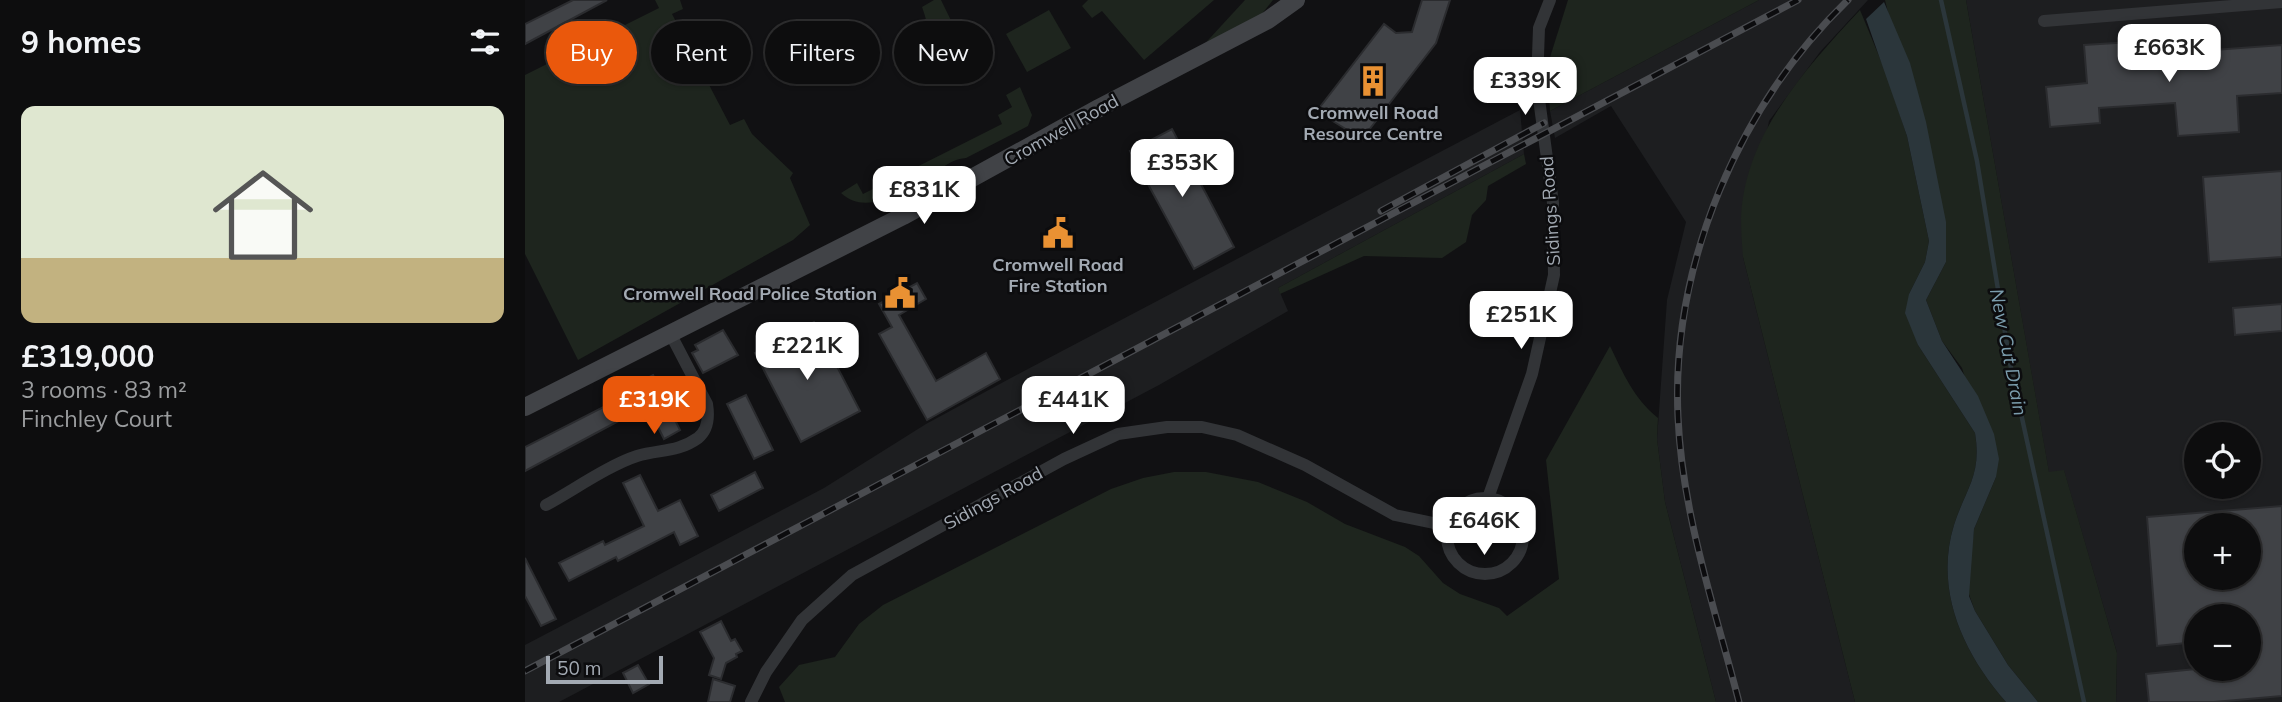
<!DOCTYPE html>
<html lang="en">
<head>
<meta charset="utf-8">
<style>
  :root { --surface:#0d0d0e; --page:#1b1b1c; --text:#f1f3f6; --muted:#9a9c9e; --line:#2d2d2e; --accent:#ea580c }
  body { margin:0; font-family:Mulish,sans-serif; background:var(--page); color:var(--text); height:100vh; display:flex; flex-direction:column; font-size:26px; white-space:nowrap }
  * { box-sizing:border-box; margin:0 }
  p { font-size:23px; color:var(--muted) }
  .icon { flex:none; width:38px; height:38px; fill:none; stroke:currentColor; stroke-width:2; stroke-linecap:round; stroke-linejoin:round }
  .map { position:relative; flex:1; overflow:hidden }
  .side { display:flex; flex-direction:column; background:var(--surface); width:525px }
  .side>* { flex:none }
  .guide { position:absolute; left:21px; top:21px; width:665px; height:63px; display:flex; gap:14px }
  .buttons { position:absolute; left:1659px; top:422px; display:grid; gap:14px }
  .buttons a { display:grid; place-items:center; width:77px; height:77px; border-radius:50%; background:var(--surface); box-shadow:0 2px 5px #0004,0 0 0 2px var(--line); font-size:35px }
  .scale { position:absolute; left:21px; bottom:18px; width:117px; box-sizing:border-box; padding-left:7px; border:4px solid #a3aab3; border-top:0; font-size:19px; line-height:24px; white-space:nowrap; color:#a3aab3; -webkit-text-stroke:5px #0c0c0e; paint-order:stroke }
  .price { position:absolute; translate:-50% -60px; padding:0 16px; border-radius:14px; background:#fff; color:#222; font-size:23px; line-height:46px; filter:drop-shadow(0 2px 4px #0008) }
  .price::after { content:''; position:absolute; left:50%; top:42px; width:21px; height:16px; margin-left:-10px; background:inherit; clip-path:polygon(0 0,100% 0,50% 100%) }
  .price.active { background:var(--accent); color:#fff }
  ul { padding:0; list-style:none }
  li { display:grid; align-content:center; gap:14px; height:371px; padding:0 21px }
  li+li { border-top:2px solid var(--line) }
  li span { display:grid; place-items:center; height:217px; border-radius:14px; color:#555 }
  li>.icon { margin-inline-start:auto }
  span .icon { width:126px; height:126px; fill:#fffc; stroke-width:1 }
  li b { font-size:30px }
  h2 { display:flex; justify-content:space-between; align-items:center; height:84px; padding:0 21px; font-size:30px }
  .chip { padding:0 24px; border-radius:32px; background:var(--surface); box-shadow:0 2px 5px #0004,0 0 0 2px var(--line); font-size:24px; line-height:63px }
  .chip.active { background:var(--accent); color:#fff }
  main { display:flex; flex:1; min-height:0 }
  .map>svg:first-child { display:block }
  .built { fill:#1d1e20; fill-rule:evenodd }
  .green { fill:#1e251e }
  .water { fill:#2b363b }
  .lines { fill:none; stroke-linecap:round; stroke-linejoin:round }
  .stream { stroke:#2b363b; stroke-width:4.5 }
  .building { fill:#404246; stroke:#2b2c2f; stroke-width:2; fill-rule:evenodd }
  .street { stroke:#323437; stroke-width:12 }
  .secondary { stroke:#414347; stroke-width:18 }
  .rail-casing { stroke:#4a4c50; stroke-width:7 }
  .rail { stroke:#0c0c0e; stroke-width:4.5; stroke-dasharray:13; stroke-linecap:butt }
  .labels { text-anchor:middle; dominant-baseline:central; stroke-width:5; stroke-linejoin:round; paint-order:stroke }
  .poi-label { font-size:18px; font-weight:bold; fill:#a3aab3; stroke:#0c0c0e }
  .street-label { font-size:18px; fill:#a3aab3; stroke:#0c0c0e }
  .water-label { font-size:19px; font-style:italic; fill:#7b9dad; stroke:#0c0c0e }
</style>
</head>
<body>
<main>
<section class="side">
<h2>9 homes<svg class="icon" aria-label="filters" viewBox="0 0 24 24"><path d="M4 7h16M4 17h16"/><circle cx="9" cy="7" r="2"/><circle cx="15" cy="17" r="2"/></svg></h2>
<ul>
<li><span style="background:linear-gradient(#dfe7d0 70%,#c2b280 0)"><svg class="icon" aria-label="home" viewBox="0 0 24 24"><path d="M3 11l9-7 9 7M6 9v11h12V9"/></svg></span><div><b>£319,000</b><p>3 rooms · 83 m²</p><p>Finchley Court</p></div></li>
</ul>
</section>
<div class="map">
<svg width="1757" height="702" viewBox="0 0 1757 702">
  <rect width="100%" height="100%" fill="#111113"/>
  <g class="built">
    <path d="M 1234,0 L 1343,0 L 1295,52 L 1244,121 L 1218,257 L 1330,702 L 1191,702 L 1140,502 L 1132,439 L 1142,300 L 1161,222 L 1086,106 L 1030,138 L 1025,111 Z"/>
    <path d="M 1441,0 L 1757,0 L 1757,702 L 1591,702 L 1592,653 L 1539,471 L 1524,473 ZM 1671,434 L 1724,434 L 1724,486 L 1671,486 ZM 1671,525 L 1724,525 L 1724,578 L 1671,578 ZM 1671,616 L 1724,616 L 1724,668 L 1671,668 Z"/>
    <path d="M 995,110 L 999,154 L 753,288 L 763,311 L 634,385 L 34,702 L 0,702 L 0,645 L 299,488 L 401,424 L 484,379 Z"/>
  </g>
  <g class="green">
    <path d="M 130,0 L 155,0 L 158,9 L 147,14 L 205,125 L 219,119 L 227,134 L 268,173 L 265,178 L 285,225 L 268,240 L 53,360 L 0,254 L 0,75 L 134,8 Z"/>
    <path d="M 409,0 L 416,0 L 438,45 L 385,72 C 406,51 407,34 397,7 Z"/>
    <path d="M 563,0 L 689,0 L 619,60 L 577,11 L 567,18 L 557,6 Z"/>
    <path d="M 720,0 L 748,0 L 736,15 L 674,50 Z"/>
    <path d="M 1043,0 L 1234,0 L 1025,111 L 1022,67 Z"/>
    <path d="M 1360,0 L 1441,0 L 1524,472 L 1539,470 L 1592,653 L 1591,702 L 1513,702 L 1483,665 L 1450,611 L 1442,589 L 1449,529 L 1471,477 L 1437,368 L 1417,341 L 1401,300 L 1421,262 L 1421,252 Z"/>
    <path d="M 524,10 L 546,48 L 502,72 L 481,34 Z"/>
    <path d="M 1335,10 L 1361,73 L 1382,136 L 1404,241 L 1400,262 L 1384,294 L 1393,345 L 1450,433 C 1457,475 1441,488 1429,525 C 1409,590 1438,653 1481,702 L 1330,702 L 1218,257 C 1217,244 1216,232 1216,219 C 1219,135 1281,68 1335,10 Z"/>
    <path d="M 495,87 L 507,115 L 503,126 L 441,158 C 423,160 417,169 403,179 C 397,183 389,185 383,189 C 360,199 337,212 316,193 L 332,183 L 338,194 L 477,124 L 473,115 L 487,107 L 481,95 Z"/>
    <path d="M 999,154 L 1001,164 L 963,186 L 961,200 L 947,215 L 941,242 L 917,258 L 839,256 L 755,294 L 753,288 Z"/>
    <path d="M 1085,346 C 1098,373 1109,399 1133,418 L 1132,439 L 1140,502 L 1191,702 L 260,702 L 254,687 L 274,665 L 310,657 L 334,624 L 358,605 L 586,489 L 618,478 L 649,472 L 681,472 L 733,482 L 782,502 L 820,524 L 880,547 L 894,556 L 918,583 L 935,594 L 974,608 L 982,616 L 1034,579 L 1021,460 Z"/>
  </g>
  <path class="water" d="M 1359,2 L 1385,63 L 1401,122 L 1421,222 L 1421,262 L 1401,300 L 1417,341 L 1453,396 L 1469,434 L 1474,459 L 1471,477 L 1449,529 L 1444,596 L 1450,611 L 1483,665 L 1513,702 L 1481,702 C 1438,653 1409,590 1429,525 C 1441,488 1457,475 1450,433 L 1393,345 L 1380,313 L 1384,294 L 1400,262 L 1404,241 L 1382,136 L 1341,19 Z"/>
  <g class="lines">
    <path class="stream" d="M 1416,0 L 1452,161 L 1485,363 L 1559,702"/>
  </g>
  <g class="building">
    <path d="M 48,0 L 82,0 L 0,44 L 0,24 Z"/>
    <path d="M 897,0 L 925,0 L 911,43 L 837,139 L 806,120 L 805,115 L 795,107 L 859,24 L 871,33 L 887,32 Z"/>
    <path d="M 1606,42 L 1606,45 L 1634,43 L 1634,54 L 1757,45 L 1757,93 L 1712,96 L 1714,132 L 1653,136 L 1650,103 L 1574,108 L 1575,123 L 1525,127 L 1521,87 L 1562,83 L 1559,45 Z"/>
    <path d="M 647,129 L 709,247 L 669,269 L 605,151 Z"/>
    <path d="M 1757,171 L 1757,257 L 1684,262 L 1678,177 Z"/>
    <path d="M 392,283 L 401,299 L 374,315 L 411,381 L 461,353 L 475,379 L 402,420 L 354,334 L 367,327 L 354,304 Z"/>
    <path d="M 1757,304 L 1757,331 L 1710,335 L 1708,308 Z"/>
    <path d="M 289,322 L 335,411 L 276,442 L 230,353 Z"/>
    <path d="M 198,330 L 213,355 L 178,373 L 167,353 L 173,350 L 170,345 Z"/>
    <path d="M 128,375 L 155,430 L 139,439 L 111,384 Z"/>
    <path d="M 221,395 L 248,450 L 229,459 L 202,404 Z"/>
    <path d="M 92,400 L 101,417 L 0,471 L 0,447 Z"/>
    <path d="M 230,472 L 238,488 L 194,511 L 186,495 Z"/>
    <path d="M 115,475 L 133,511 L 155,500 L 173,536 L 155,545 L 149,532 L 93,561 L 91,557 L 44,581 L 34,563 L 78,541 L 80,545 L 119,526 L 98,483 Z"/>
    <path d="M 1757,506 L 1757,696 L 1689,702 L 1624,702 L 1621,674 L 1681,668 L 1727,668 L 1724,616 L 1671,616 L 1671,642 L 1632,646 L 1622,517 ZM 1671,525 L 1724,525 L 1724,578 L 1671,578 Z"/>
    <path d="M 0,558 L 31,619 L 16,626 L 0,596 Z"/>
    <path d="M 196,621 L 206,641 L 210,639 L 217,651 L 211,654 L 212,657 L 201,663 L 196,679 L 184,675 L 189,658 L 175,632 Z"/>
    <path d="M 113,665 L 124,684 L 108,693 L 98,673 Z"/>
    <path d="M 188,679 L 210,686 L 205,702 L 183,702 Z"/>
  </g>
  <g class="lines">
    <g class="street">
      <path d="M 1519,21 L 1757,2"/>
      <circle cx="960" cy="536" r="38"/>
      <path d="M 963,498 L 1007,374 L 1029,275 L 1028,203 L 1012,84 L 1014,28 L 1025,0"/>
      <path d="M 21,505 C 47,491 84,465 112,456 C 134,449 152,453 173,438 C 184,429 184,416 182,404 L 145,333"/>
      <path d="M 226,702 L 241,672 L 277,620 L 327,575 L 539,459 L 593,434 L 642,427 L 677,427 L 712,435 L 780,465 L 870,515 L 923,526"/>
    </g>
    <path class="secondary" d="M 0,407 L 378,216 L 574,108 L 743,20 L 771,0"/>
    <defs>
      <g id="rail">
        <path d="M 856,211 L 1019,123"/>
        <path d="M 0,671 L 1273,0"/>
        <path d="M 1214,702 C 1190,609 1157,513 1153,417 C 1146,264 1214,105 1323,0"/>
      </g>
    </defs>
    <use href="#rail" class="rail-casing"/>
    <use href="#rail" class="rail"/>
  </g>
  <defs>
    <symbol id="building-bare" viewBox="-9 -9 18 18"><path d="M-4-6H4V6H1V3H-1V6H-4ZM-2.5-4.3h1.7v1.8h-1.7ZM.8-4.3h1.7v1.8H.8ZM-2.5-1h1.7V.8h-1.7ZM.8-1h1.7V.8H.8Z" fill="#e99133" stroke="#0c0c0e" stroke-width="2.5" paint-order="stroke"/></symbol>
    <symbol id="civic-bare" viewBox="-9 -9 18 18"><path d="M-.6-6.5H3V-4.5H.6V-3L4-1V1h2V6H-6V1h2V-1L-.6-3ZM-1.2 2.5V6h2.4V2.5Z" fill="#e99133" stroke="#0c0c0e" stroke-width="2.5" paint-order="stroke"/></symbol>
  </defs>
  <g fill-rule="evenodd">
    <use href="#building-bare" x="826" y="59" width="44" height="44"/>
    <use href="#civic-bare" x="511" y="211" width="44" height="44"/>
    <use href="#civic-bare" x="353" y="271" width="44" height="44"/>
  </g>
  <g class="labels">
    <g class="poi-label">
      <text x="848" y="112">Cromwell Road<tspan x="848" dy="21">Resource Centre</tspan></text>
      <text x="533" y="264">Cromwell Road<tspan x="533" dy="21">Fire Station</tspan></text>
      <text x="352" y="293" text-anchor="end">Cromwell Road Police Station</text>
    </g>
    <g class="street-label">
      <text transform="translate(536 130) rotate(-29)">Cromwell Road</text>
      <text transform="translate(1025 211) rotate(-94)">Sidings Road</text>
      <text transform="translate(468 498) rotate(-29)">Sidings Road</text>
    </g>
    <g class="water-label">
      <text transform="translate(1484 352) rotate(79)">New Cut Drain</text>
    </g>
  </g>
</svg>
<div class="buttons">
<a><svg class="icon" aria-label="locate" viewBox="0 0 24 24"><circle cx="12" cy="12" r="6"/><path d="M12 2v4M12 18v4M2 12h4M18 12h4"/></svg></a>
<a>+</a>
<a>−</a>
</div>
<div class="scale">50 m</div>
<b class="price" style="left:1644px;top:84px">£663K</b>
<b class="price" style="left:1000px;top:117px">£339K</b>
<b class="price" style="left:657px;top:199px">£353K</b>
<b class="price" style="left:399px;top:226px">£831K</b>
<b class="price" style="left:996px;top:351px">£251K</b>
<b class="price" style="left:282px;top:382px">£221K</b>
<b class="price active" style="left:129px;top:436px">£319K</b>
<b class="price" style="left:548px;top:436px">£441K</b>
<b class="price" style="left:959px;top:557px">£646K</b>
<div class="guide">
<a class="chip active">Buy</a>
<a class="chip">Rent</a>
<a class="chip">Filters</a>
<a class="chip">New</a>
</div>
</div>
</main>
</body>
</html>
